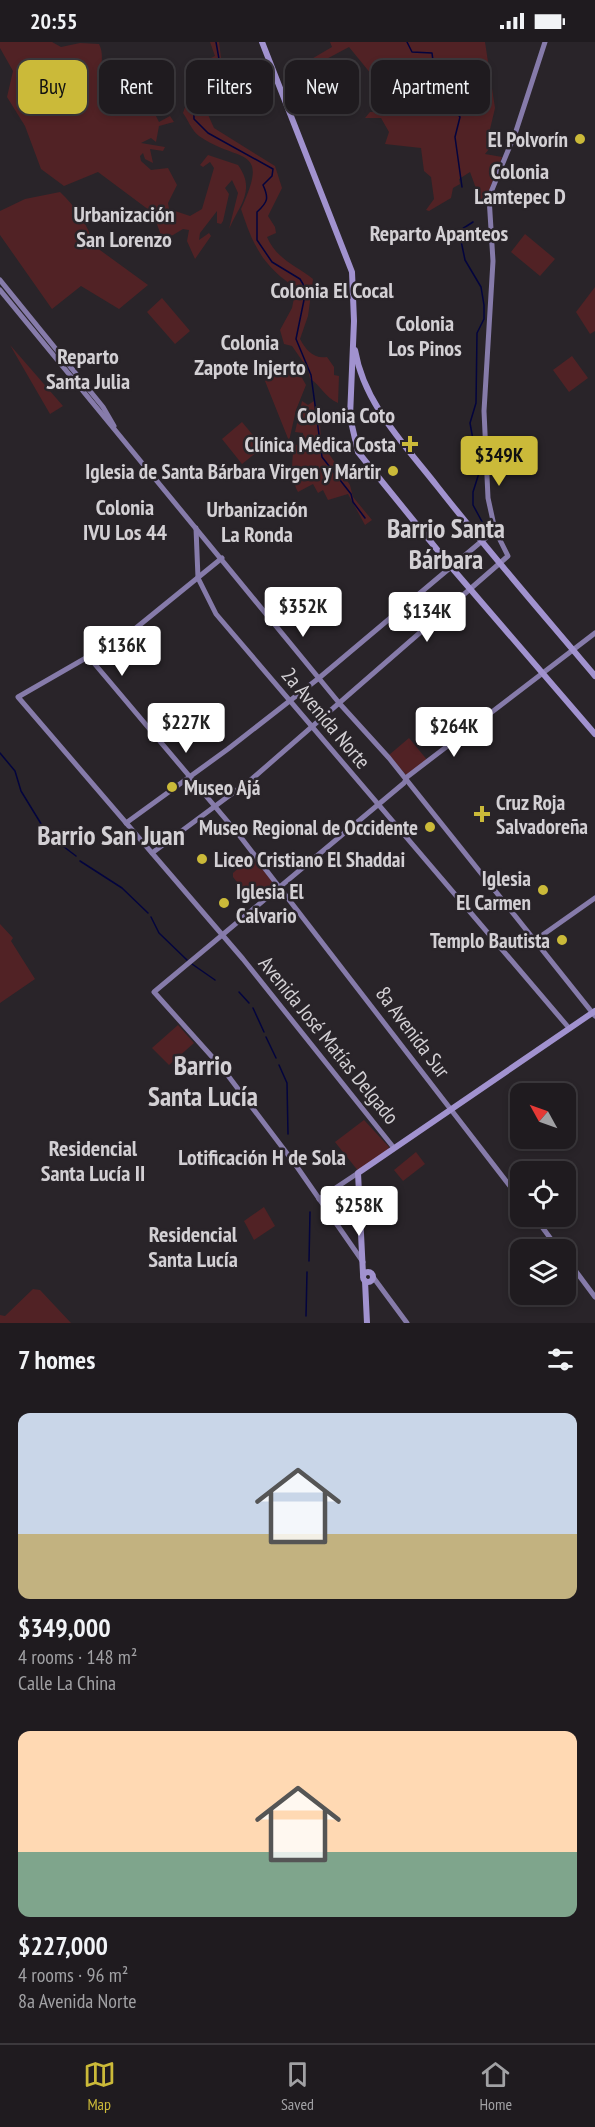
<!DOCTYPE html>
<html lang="en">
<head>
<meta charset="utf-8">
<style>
  :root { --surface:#1f1b1f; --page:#2c282c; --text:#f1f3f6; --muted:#a1a1a4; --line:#3c393d; --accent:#cbba39 }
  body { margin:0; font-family:"PT Sans Narrow",sans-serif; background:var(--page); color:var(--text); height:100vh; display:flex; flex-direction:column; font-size:22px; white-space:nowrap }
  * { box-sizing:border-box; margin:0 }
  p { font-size:20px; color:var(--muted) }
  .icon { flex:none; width:33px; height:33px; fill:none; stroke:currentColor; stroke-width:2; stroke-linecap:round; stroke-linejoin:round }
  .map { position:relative; height:1281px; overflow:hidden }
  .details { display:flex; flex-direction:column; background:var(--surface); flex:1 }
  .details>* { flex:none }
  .hud { position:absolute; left:18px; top:18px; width:560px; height:54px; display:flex; gap:12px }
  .needle { width:39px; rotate:310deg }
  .controls { position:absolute; left:510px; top:1041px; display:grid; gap:12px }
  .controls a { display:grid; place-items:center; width:66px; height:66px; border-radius:12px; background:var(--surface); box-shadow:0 3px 9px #0003,0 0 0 2px var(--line); font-size:30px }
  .price { position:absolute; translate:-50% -51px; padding:0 14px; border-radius:6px; background:#fff; color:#222; font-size:20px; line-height:39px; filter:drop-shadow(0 2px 3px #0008) }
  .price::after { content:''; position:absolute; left:50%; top:36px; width:18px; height:14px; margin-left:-9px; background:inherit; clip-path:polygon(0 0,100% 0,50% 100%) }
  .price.active { background:var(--accent); color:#111 }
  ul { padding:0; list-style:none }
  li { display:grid; align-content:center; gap:12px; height:318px; padding:0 18px }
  li span { display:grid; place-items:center; height:186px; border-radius:12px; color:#555 }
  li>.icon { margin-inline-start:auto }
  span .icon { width:108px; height:108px; fill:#fffc; stroke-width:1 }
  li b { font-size:26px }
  h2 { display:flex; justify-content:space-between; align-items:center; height:72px; padding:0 18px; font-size:26px }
  .pill { padding:0 21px; border-radius:12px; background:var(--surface); box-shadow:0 3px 9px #0003,0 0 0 2px var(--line); font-size:21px; line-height:54px }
  .pill.active { background:var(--accent); color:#111 }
  .status { display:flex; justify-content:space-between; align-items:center; height:42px; padding:0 30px; background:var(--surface); direction:ltr }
  .status svg { height:16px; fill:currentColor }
  .tab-bar { display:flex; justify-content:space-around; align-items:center; height:84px; border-top:2px solid var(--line); background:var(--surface); font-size:16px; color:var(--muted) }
  .tab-bar a { display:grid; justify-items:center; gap:3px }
  .tab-bar .active { color:var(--accent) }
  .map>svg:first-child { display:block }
  .green { fill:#512225 }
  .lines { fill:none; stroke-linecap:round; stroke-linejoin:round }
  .stream { stroke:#03043e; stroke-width:1.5 }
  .secondary { stroke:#867baa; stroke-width:5 }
  .primary { stroke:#a192cf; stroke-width:6 }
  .poi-dot { fill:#cbba39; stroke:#292429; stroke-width:2 }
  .labels { text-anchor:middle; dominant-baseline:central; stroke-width:5; stroke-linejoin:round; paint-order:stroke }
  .poi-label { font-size:21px; font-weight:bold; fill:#d3d0d4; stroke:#292429; text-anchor:end }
  .street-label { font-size:21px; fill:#d3d0d4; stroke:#292429 }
  .neighbourhood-label { font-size:22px; font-weight:bold; fill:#d3d0d4; stroke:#292429 }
  .district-label { font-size:27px; font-weight:bold; fill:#d3d0d4; stroke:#292429 }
</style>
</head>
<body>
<div class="status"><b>20:55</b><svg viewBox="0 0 49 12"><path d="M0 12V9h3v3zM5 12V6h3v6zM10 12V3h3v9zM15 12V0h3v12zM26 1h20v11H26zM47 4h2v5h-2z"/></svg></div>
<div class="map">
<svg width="595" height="1281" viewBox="0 0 595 1281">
  <rect width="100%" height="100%" fill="#292429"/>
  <g class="green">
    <path d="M 0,0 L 52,0 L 61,5 L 80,1 L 99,2 C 107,17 95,37 104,52 L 129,60 L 145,70 L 153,68 L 159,80 L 170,74 L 174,80 L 159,84 L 156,100 L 151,96 L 141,101 L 165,105 L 163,109 L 150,107 L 153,121 L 145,117 L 143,111 L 140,114 L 141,119 L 151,128 L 168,126 L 177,143 L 168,161 L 169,167 L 190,174 L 202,167 L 214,126 L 210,120 L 203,125 L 200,123 L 208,113 L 238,123 C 256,148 240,162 229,187 L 238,151 L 232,138 L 225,146 L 229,152 L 223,179 L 221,182 L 217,181 L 217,169 L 200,191 L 199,198 L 209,191 L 211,194 L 195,217 L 187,199 L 189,188 L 183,187 L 163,199 L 153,171 L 98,130 L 64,144 L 41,127 L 25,84 L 7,55 L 13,29 L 0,6 Z"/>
    <path d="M 210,0 L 219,0 L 221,16 L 216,23 L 201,29 L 199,39 L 191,44 C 185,23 199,23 215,14 Z"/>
    <path d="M 330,0 L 485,0 L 495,66 L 487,100 L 493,102 L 485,112 L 502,115 L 484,161 L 481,160 L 470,130 L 459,137 L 460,142 L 453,146 L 451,156 L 429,169 L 426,168 L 434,157 L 431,135 L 424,129 L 421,106 L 385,102 L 389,90 L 381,76 L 365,76 L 370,70 L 376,70 L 394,60 L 349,5 L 304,29 L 303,22 L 332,5 Z"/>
    <path d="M 196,46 L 214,86 L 275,124 L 282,146 L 268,174 L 275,185 L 276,191 L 267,195 C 276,217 297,224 313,237 L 308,274 L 300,297 C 306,308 313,317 327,315 L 334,325 L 334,333 L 339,334 L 338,361 C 324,355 321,343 310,337 L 308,327 L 292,304 L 284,302 L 280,288 L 292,266 L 296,246 C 293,243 289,242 285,238 C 259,218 251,197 241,167 C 271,102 239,122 199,94 C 192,89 188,78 183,71 L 190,51 Z"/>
    <path d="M 60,150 C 75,164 89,183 93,203 L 148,243 L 119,267 L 81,244 L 52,267 L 0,193 L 0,169 L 25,157 Z"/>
    <path d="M 525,192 L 555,217 L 540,234 L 511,210 Z"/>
    <path d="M 595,245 L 595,289 L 590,292 L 576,270 Z"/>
    <path d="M 162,256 L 190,289 L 175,302 L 147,270 Z"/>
    <path d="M 10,303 L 63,364 L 50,372 Z"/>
    <path d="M 572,314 L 588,336 L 569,350 L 553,328 Z"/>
    <path d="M 292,318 L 306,343 L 296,368 L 289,399 L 265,339 Z"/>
    <path d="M 302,359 L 308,363 L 314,359 L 315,369 L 319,364 L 321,400 L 350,443 L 353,455 L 372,478 L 365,483 L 348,452 L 328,458 L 323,448 L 318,451 L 313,442 L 298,450 C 290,435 292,419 294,403 L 303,402 L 303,391 L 295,390 Z"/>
    <path d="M 242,380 L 263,405 L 242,422 L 222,397 Z"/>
    <path d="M 333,551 L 342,564 L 341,568 L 327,578 L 316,565 Z"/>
    <path d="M 409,696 L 428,719 L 407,734 L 389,713 Z"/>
    <path d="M 250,816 L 254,816 L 274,842 L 273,845 L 256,859 L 252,859 L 233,835 L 233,831 Z"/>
    <path d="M 0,882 L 13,896 L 11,899 L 35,937 L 0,961 Z"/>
    <path d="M 178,983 L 194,1001 L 169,1023 L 152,1006 Z"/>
    <path d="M 364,1078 L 389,1105 L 387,1110 L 359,1130 L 335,1100 Z"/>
    <path d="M 416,1110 L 425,1122 L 403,1139 L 394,1128 Z"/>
    <path d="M 264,1165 L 275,1184 L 254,1198 L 244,1179 Z"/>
    <path d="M 33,1247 L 40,1248 L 71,1281 L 0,1281 L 0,1273 L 5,1274 Z"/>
  </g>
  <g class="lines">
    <g class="stream">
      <path d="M 216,0 L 219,17 L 199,26 L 193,36 L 194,77 L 208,91 L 273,127 L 272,134 L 263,143 C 269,156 268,160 257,170 L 257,198 L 272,220 L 300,237 L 303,242 L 305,253 L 296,297 L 311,333 L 322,415 L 351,452 L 353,460 L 365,476"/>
      <path d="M 407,0 L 412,10 L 432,11 L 435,34 L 444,55 L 460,75 L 455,95 L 462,145"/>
      <path d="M 473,180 L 459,189 L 465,218 L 481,245 L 484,263 L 484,277 L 477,291 L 476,361 L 470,381 L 479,431 L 473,450 L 473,463 L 486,487"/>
      <path d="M 0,711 L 15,729 L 21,749 L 43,785"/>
      <path d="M 47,792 L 76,814"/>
      <path d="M 80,819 L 122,846 L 148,871"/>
      <path d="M 151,875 L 159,891 L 187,918"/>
      <path d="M 192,922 L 215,938"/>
      <path d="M 239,950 L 249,961"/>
      <path d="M 253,966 L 264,990"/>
      <path d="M 266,995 L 276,1016"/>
      <path d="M 279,1023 L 287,1041 L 288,1092"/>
      <path d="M 309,1219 L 310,1170"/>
      <path d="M 306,1274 L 307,1230"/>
    </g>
    <g class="secondary">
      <path d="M 0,238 L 103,365 L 114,384"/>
      <path d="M 0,248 L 340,662 L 389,716 L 595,974"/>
      <path d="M 196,486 L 198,536 L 216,572 L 569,986"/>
      <path d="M 222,516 L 131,590 L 18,655 L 243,917 L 394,1106"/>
      <path d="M 88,614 L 239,793 L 520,1157"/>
      <path d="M 126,781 L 228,707 L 319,636 L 495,488"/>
      <path d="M 152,811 L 253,736 L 508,514 L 495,488 L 488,456 L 484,369 L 493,219 L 489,155 L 516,89 L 545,0"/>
      <path d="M 534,899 L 595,856"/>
      <path d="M 319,1157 L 358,1131"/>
      <path d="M 534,1174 L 559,1208"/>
      <path d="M 566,1216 L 595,1255"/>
      <path d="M 363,1220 L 295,1122 L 223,1027 L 154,950 L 404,741 L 407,735 L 595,591"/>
      <path d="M 373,1235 L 407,1281"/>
    </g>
    <g class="primary">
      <path d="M 262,0 L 352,230 L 354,279 L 350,375 L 358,410 L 452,526 L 595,692"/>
      <path d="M 355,308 C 364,362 405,403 437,444 C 488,509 542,571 595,634"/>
      <circle cx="368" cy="1235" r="5"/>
      <path d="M 363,1232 L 358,1131 L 595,969"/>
      <path d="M 365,1239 L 367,1281"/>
    </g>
  </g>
  <g class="poi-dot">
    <circle cx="580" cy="97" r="6"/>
    <path d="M407 393h6v6h6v6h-6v6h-6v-6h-6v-6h6z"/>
    <circle cx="393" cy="429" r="6"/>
    <circle cx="172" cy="745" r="6"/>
    <path d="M479 763h6v6h6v6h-6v6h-6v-6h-6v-6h6z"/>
    <circle cx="430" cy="785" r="6"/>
    <circle cx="202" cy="817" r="6"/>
    <circle cx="543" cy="848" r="6"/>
    <circle cx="224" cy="861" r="6"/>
    <circle cx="562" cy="898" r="6"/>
  </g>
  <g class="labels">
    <g class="poi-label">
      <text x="568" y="97">El Polvorín</text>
      <text x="396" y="402">Clínica Médica Costa</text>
      <text x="381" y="429">Iglesia de Santa Bárbara Virgen y Mártir</text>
      <text x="184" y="745" text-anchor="start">Museo Ajá</text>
      <text x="496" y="760" text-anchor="start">Cruz Roja<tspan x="496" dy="24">Salvadoreña</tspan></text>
      <text x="418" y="785">Museo Regional de Occidente</text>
      <text x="214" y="817" text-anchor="start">Liceo Cristiano El Shaddai</text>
      <text x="531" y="836">Iglesia<tspan x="531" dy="24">El Carmen</tspan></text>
      <text x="236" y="849" text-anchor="start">Iglesia El<tspan x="236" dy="24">Calvario</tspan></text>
      <text x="550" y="898">Templo Bautista</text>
    </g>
    <g class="street-label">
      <text transform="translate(326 676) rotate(50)">2a Avenida Norte</text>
      <text transform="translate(413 990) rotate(53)">8a Avenida Sur</text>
      <text transform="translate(329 998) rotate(51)">Avenida José Matías Delgado</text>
    </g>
    <g class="neighbourhood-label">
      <text x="520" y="129">Colonia<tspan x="520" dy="25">Lamtepec D</tspan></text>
      <text x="124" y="172">Urbanización<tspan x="124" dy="25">San Lorenzo</tspan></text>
      <text x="439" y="191">Reparto Apanteos</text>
      <text x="332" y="248">Colonia El Cocal</text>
      <text x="425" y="281">Colonia<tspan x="425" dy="25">Los Pinos</tspan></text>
      <text x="250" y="300">Colonia<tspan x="250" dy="25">Zapote Injerto</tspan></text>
      <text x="88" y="314">Reparto<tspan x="88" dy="25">Santa Julia</tspan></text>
      <text x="346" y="373">Colonia Coto</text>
      <text x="125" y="465">Colonia<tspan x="125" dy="25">IVU Los 44</tspan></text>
      <text x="257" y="467">Urbanización<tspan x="257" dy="25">La Ronda</tspan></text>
      <text x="93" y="1106">Residencial<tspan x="93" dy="25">Santa Lucía II</tspan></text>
      <text x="262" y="1115">Lotificación H de Sola</text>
      <text x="193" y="1192">Residencial<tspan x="193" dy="25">Santa Lucía</tspan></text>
    </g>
    <g class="district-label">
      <text x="446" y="486">Barrio Santa<tspan x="446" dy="31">Bárbara</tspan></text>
      <text x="111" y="793">Barrio San Juan</text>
      <text x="203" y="1023">Barrio<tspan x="203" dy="31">Santa Lucía</tspan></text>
    </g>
  </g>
</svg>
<div class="controls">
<a><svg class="needle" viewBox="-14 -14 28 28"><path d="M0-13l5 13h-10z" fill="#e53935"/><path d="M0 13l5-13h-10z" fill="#a1a1a4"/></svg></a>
<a><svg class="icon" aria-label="locate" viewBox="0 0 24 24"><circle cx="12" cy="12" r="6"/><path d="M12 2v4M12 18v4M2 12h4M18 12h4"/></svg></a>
<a><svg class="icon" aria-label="layers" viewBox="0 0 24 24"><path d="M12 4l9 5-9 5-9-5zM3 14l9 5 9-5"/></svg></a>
</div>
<b class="price active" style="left:499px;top:445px">$349K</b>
<b class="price" style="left:303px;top:596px">$352K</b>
<b class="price" style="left:427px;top:601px">$134K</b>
<b class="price" style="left:122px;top:635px">$136K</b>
<b class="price" style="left:186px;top:712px">$227K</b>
<b class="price" style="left:454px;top:716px">$264K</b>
<b class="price" style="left:359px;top:1195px">$258K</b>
<div class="hud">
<a class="pill active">Buy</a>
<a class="pill">Rent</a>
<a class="pill">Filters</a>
<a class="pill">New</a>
<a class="pill">Apartment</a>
</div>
</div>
<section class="details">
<h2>7 homes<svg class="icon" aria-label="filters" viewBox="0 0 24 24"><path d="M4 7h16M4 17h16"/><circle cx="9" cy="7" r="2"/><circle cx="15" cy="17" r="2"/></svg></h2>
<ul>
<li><span style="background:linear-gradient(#c9d6e8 65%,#c2b280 0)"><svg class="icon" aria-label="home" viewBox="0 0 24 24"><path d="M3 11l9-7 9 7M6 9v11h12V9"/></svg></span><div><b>$349,000</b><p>4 rooms · 148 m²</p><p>Calle La China</p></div></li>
<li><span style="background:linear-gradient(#ffd9b3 65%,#7fa58c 0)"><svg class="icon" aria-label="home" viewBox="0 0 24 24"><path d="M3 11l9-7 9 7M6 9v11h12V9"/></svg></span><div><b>$227,000</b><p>4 rooms · 96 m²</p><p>8a Avenida Norte</p></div></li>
</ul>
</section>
<nav class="tab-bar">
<a class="active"><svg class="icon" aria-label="map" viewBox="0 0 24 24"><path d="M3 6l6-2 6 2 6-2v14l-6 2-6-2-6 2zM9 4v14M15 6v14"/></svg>Map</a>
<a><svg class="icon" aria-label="saved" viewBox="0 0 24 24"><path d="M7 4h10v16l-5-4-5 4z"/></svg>Saved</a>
<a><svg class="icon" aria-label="home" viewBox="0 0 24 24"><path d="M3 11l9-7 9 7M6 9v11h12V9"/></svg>Home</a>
</nav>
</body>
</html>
